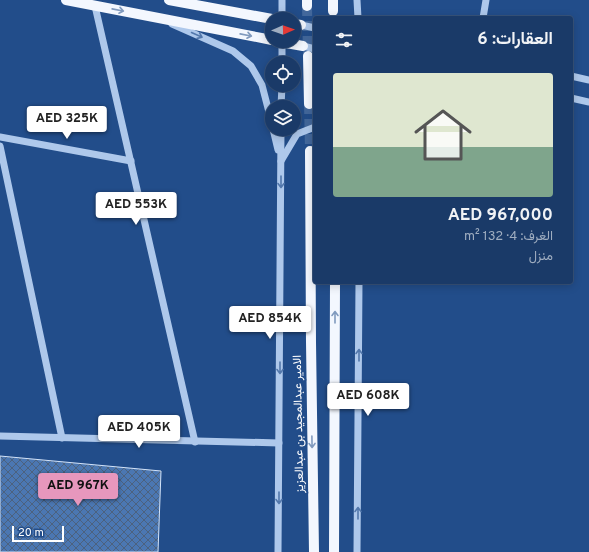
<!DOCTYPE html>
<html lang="ar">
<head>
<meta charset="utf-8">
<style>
  :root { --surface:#1a3a68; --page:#274571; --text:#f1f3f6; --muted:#9fadc0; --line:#38547c; --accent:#e797bd }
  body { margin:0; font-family:Overpass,Vazirmatn,sans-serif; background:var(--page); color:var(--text); direction:rtl; height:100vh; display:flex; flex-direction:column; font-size:15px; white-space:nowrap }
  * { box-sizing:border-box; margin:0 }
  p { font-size:13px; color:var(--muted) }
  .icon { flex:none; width:22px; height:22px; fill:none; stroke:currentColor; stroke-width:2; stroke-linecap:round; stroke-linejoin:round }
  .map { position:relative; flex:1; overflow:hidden; direction:ltr }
  .details { position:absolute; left:313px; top:16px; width:260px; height:268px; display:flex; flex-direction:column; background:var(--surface); border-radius:4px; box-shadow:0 2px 10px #0003,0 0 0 1px var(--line); direction:rtl }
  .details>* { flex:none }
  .needle { width:26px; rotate:88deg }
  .fabs { position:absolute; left:265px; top:12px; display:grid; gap:8px }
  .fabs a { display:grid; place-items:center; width:36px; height:36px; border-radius:50%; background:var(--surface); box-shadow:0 2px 10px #0003,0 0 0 1px var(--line); font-size:20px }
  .scale { position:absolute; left:12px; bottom:10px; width:52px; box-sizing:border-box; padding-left:4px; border:2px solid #fff; border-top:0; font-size:11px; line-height:14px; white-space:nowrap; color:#fff; -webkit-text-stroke:3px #224d8a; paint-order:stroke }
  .price { position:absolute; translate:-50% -34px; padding:0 9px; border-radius:4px; background:#fff; color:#222; font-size:13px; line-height:26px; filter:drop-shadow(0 1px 2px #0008) }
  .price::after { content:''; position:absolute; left:50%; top:24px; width:12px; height:9px; margin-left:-6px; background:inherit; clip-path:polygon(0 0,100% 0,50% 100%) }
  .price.active { background:var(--accent); color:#111 }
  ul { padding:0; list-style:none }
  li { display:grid; align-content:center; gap:8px; height:212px; padding:0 20px }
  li+li { border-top:1px solid var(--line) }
  li span { display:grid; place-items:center; height:124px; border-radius:4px; color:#555 }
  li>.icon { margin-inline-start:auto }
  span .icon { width:72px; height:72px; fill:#fffc; stroke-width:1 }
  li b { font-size:17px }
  h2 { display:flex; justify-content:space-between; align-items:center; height:48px; padding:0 20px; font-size:17px }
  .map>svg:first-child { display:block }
  .building { fill:url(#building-cross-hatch); stroke:#d3e3f8 }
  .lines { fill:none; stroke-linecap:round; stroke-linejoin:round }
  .major-tunnel { stroke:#43689c; stroke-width:10; stroke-dasharray:10 5; stroke-linecap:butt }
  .minor { stroke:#aec8eb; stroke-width:7 }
  .major { stroke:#f3f7fe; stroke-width:10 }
  .oneway { stroke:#809abe }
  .oneway2 { stroke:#5378ac }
  .labels { text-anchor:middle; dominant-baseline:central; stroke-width:4; stroke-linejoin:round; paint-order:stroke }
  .street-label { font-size:12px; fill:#fff; stroke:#224d8a }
</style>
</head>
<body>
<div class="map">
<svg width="589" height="552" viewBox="0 0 589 552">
  <defs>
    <pattern id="building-cross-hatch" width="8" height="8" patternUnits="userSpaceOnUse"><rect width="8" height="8" fill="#4b77b2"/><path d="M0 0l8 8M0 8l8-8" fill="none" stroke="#4c627f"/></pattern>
  </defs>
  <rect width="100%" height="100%" fill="#224d8a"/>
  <path class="building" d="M 0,456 L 161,471 L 158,552 L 0,552 Z"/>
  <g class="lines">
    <g class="major-tunnel">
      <path d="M 307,6 L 308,56"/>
      <path d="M 309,104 L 310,151"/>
    </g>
    <g class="minor">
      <path d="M 357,0 L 358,18"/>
      <path d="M 95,6 L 195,442"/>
      <path d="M 483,18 L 486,0"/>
      <path d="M 282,19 L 282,0"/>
      <path d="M 172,24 L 233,51 L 251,66 L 262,85 L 272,124"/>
      <path d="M 301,25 L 315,28"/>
      <path d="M 303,46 L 315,49"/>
      <path d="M 282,63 L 282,41"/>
      <path d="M 571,76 L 589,80"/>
      <path d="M 571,98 L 589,102"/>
      <path d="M 281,107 L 282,85"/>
      <path d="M 273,129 L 278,150"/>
      <path d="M 0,137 L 131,161"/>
      <path d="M 0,146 L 62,438"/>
      <path d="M 281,161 L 297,134 L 315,127"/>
      <path d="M 0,436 L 279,443"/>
      <path d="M 278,552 L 281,129"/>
      <path d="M 357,552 L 359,282"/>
    </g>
    <g class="major">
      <path d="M 66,0 L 272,40"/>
      <path d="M 169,0 L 272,19"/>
      <path d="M 307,0 L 307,6"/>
      <path d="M 333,0 L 333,11"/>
      <path d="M 294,24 L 301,25"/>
      <path d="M 275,41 L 303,46"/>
      <path d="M 308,56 L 309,104"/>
      <path d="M 310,151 L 311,342 L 314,552"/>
      <path d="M 334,552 L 335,282"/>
    </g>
  </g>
  <defs><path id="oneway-shaft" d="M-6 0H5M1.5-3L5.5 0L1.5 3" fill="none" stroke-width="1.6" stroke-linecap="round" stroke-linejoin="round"/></defs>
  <g class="oneway">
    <use href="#oneway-shaft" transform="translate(118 10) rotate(11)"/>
    <use href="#oneway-shaft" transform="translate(246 35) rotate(11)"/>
    <use href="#oneway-shaft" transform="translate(335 317) rotate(-90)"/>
    <use href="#oneway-shaft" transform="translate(312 442) rotate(89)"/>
  </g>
  <g class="oneway2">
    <use href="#oneway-shaft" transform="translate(197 35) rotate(24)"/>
    <use href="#oneway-shaft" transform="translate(281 182) rotate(90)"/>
    <use href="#oneway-shaft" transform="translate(359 355) rotate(-90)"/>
    <use href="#oneway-shaft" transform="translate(280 368) rotate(90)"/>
    <use href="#oneway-shaft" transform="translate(279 498) rotate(90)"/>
    <use href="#oneway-shaft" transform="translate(358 513) rotate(-90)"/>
  </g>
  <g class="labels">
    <g class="street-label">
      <text transform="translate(299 424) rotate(-91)">الامير عبدالمجيد بن عبدالعزيز</text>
    </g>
  </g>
</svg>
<div class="fabs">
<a><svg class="needle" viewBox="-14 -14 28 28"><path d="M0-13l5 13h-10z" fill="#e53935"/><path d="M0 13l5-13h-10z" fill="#9fadc0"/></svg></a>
<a><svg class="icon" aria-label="locate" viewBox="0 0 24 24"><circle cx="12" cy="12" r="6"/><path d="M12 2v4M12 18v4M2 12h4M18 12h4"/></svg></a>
<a><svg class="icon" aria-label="layers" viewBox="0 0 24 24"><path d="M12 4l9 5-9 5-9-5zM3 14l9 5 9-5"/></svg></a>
</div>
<div class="scale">20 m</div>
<b class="price" style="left:67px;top:140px">AED 325K</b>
<b class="price" style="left:136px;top:226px">AED 553K</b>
<b class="price" style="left:270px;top:340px">AED 854K</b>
<b class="price" style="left:368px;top:417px">AED 608K</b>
<b class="price" style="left:139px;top:449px">AED 405K</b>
<b class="price active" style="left:78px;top:507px">AED 967K</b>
<section class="details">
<h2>العقارات: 6<svg class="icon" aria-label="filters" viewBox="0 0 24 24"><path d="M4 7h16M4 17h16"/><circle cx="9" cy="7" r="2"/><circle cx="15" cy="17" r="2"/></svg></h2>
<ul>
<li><span style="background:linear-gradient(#dfe7d0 60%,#7fa58c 0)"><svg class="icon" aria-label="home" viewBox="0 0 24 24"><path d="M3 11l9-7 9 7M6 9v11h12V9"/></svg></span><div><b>AED 967,000</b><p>الغرف: 4 · 132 m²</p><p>منزل</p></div></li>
</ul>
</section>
</div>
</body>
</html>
